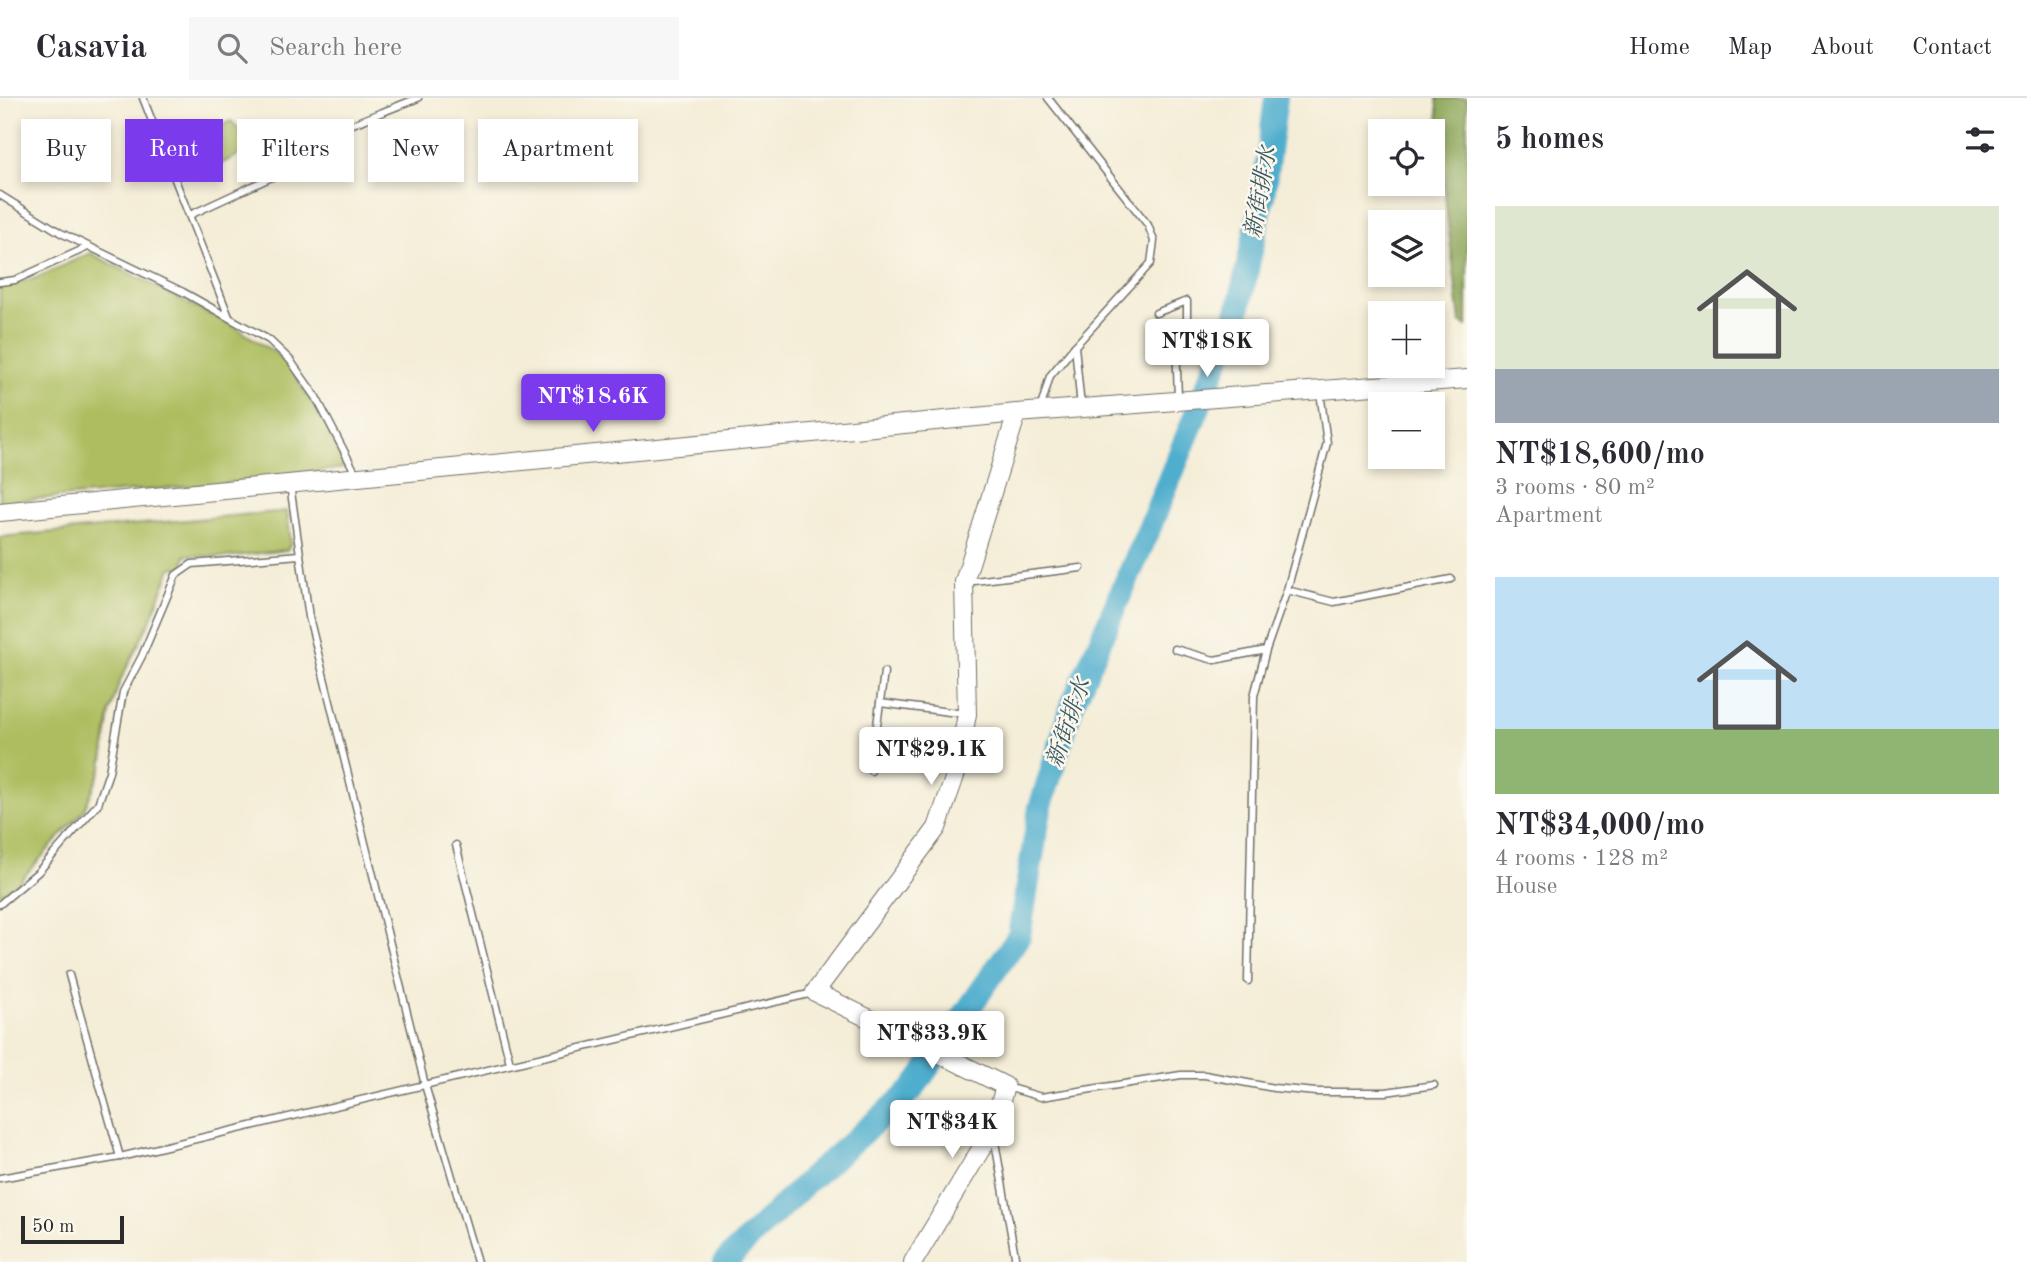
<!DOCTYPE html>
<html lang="en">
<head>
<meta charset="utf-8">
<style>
  :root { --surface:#fff; --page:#f7f7f7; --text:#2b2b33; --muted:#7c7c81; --line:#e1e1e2; --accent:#7c3aed }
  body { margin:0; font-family:"Old Standard TT","Noto Serif TC",serif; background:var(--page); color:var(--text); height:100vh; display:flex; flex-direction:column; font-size:26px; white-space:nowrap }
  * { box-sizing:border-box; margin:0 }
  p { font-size:23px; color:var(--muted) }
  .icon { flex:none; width:38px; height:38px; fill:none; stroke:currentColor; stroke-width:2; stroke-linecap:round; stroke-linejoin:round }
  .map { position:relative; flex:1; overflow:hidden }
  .side { display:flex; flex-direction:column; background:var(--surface); width:560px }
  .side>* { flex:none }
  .guide { position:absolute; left:21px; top:21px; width:665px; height:63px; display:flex; gap:14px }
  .tools { position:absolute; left:1368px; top:21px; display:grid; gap:14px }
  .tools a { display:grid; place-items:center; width:77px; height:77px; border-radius:0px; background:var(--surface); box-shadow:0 4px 10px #0003; font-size:35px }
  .scale { position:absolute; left:21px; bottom:18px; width:103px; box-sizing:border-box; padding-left:7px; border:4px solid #2b2b2b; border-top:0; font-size:19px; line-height:24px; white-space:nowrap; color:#2b2b2b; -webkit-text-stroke:5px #fbf7ec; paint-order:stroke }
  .price { position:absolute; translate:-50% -60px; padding:0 16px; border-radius:7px; background:#fff; color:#222; font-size:23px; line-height:46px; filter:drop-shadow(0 2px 4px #0008) }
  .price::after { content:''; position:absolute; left:50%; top:42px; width:21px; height:16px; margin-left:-10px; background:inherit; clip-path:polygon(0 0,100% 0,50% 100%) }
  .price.current { background:var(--accent); color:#fff }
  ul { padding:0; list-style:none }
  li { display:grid; align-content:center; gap:14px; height:371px; padding:0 28px }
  li span { display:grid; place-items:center; height:217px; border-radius:0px; color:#555 }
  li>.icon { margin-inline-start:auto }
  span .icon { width:126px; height:126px; fill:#fffc; stroke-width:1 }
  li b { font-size:30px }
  h2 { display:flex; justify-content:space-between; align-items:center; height:84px; padding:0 28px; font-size:30px }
  .pill { padding:0 24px; border-radius:0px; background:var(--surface); box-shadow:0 4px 10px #0003; font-size:24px; line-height:63px }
  .pill.current { background:var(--accent); color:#fff }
  header { display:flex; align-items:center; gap:42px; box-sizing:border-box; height:98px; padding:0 35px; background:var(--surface); border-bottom:2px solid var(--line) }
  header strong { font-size:33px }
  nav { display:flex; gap:38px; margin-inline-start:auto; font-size:24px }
  .search { width:490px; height:63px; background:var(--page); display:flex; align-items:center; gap:18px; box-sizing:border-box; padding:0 24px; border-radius:0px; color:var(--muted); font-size:26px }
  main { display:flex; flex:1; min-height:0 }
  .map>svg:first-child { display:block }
  .green { fill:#adbd5f; stroke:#6c7445; stroke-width:2 }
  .forest { fill:#8aa456; stroke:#5a6840; stroke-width:2 }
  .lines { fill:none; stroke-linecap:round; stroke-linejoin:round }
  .river { stroke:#4faece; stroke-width:24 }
  .lane-casing { stroke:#716f67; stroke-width:9 }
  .secondary-casing { stroke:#716f67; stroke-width:20 }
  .lane { stroke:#fff; stroke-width:6 }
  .secondary { stroke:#fff; stroke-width:18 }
  .labels { text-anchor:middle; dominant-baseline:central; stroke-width:5; stroke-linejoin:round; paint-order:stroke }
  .water-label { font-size:23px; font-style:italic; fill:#385964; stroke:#fbf7ec }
</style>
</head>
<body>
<header>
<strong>Casavia</strong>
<div class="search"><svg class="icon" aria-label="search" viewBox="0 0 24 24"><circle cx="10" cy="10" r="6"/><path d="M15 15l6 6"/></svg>Search here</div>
<nav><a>Home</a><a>Map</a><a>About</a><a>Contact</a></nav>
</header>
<main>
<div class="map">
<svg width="1467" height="1164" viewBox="0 0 1467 1164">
  <rect width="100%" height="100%" fill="#fbf7ec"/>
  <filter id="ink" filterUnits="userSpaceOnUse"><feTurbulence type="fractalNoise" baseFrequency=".0143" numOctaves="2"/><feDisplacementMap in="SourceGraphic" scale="14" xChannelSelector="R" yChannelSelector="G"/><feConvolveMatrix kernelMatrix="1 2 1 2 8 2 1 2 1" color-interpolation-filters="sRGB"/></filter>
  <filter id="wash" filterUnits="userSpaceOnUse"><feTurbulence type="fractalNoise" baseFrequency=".00686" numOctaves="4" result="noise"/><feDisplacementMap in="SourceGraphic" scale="28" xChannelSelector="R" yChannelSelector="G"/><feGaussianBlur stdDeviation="1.57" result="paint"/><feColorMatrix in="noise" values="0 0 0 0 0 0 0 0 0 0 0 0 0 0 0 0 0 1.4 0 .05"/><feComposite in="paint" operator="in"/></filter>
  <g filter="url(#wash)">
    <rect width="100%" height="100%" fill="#f4edd7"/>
    <g class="green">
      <path d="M 231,23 L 256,48 L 209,72 L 189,43 Z"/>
      <path d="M 90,155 L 235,229 L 277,256 L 291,271 L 327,330 L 345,370 L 219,386 L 0,404 L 0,189 L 36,180 Z"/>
      <path d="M 287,413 L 291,445 L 287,452 L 227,459 L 186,457 L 183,469 L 171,470 L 150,523 L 119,585 L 110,615 L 102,670 L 84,712 L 19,784 L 0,796 L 0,439 Z"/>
    </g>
    <path class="forest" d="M 1437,0 L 1467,0 L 1467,228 L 1460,224 L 1446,109 Z"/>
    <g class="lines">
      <path class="river" d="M 725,1164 L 811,1080 L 913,991 L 1019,838 L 1040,710 L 1073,605 L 1149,431 L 1238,213 L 1263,98 L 1276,0"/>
    </g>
  </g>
  <g filter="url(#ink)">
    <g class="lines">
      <defs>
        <g id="lane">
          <path d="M 143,0 L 229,219"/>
          <path d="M 1048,0 L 1148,127 L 1154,143 L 1151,165 L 1075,248 L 1081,309"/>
          <path d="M 0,97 L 61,135 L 183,194 L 269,242 L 290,262 L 316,299 L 356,376"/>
          <path d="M 190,117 L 274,78 L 330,35 L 418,0"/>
          <path d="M 0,184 L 15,182 L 88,149"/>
          <path d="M 1156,215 L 1187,203 L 1187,229 L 1176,243 L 1178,300"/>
          <path d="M 1040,312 L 1050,278 L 1075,248"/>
          <path d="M 290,387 L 309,519 L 425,987 L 477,1164"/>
          <path d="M 966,484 L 1081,470"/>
          <path d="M 1287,492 L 1334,504 L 1451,481"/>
          <path d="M 1175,551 L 1214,562 L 1266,552"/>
          <path d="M 880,605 L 965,616"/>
          <path d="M 871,673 L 884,574"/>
          <path d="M 456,747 L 510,965"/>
          <path d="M 0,806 L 38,774 L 98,706 L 109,674 L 123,594 L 142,558 L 176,477 L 192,466 L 299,457"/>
          <path d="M 69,877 L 120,1059"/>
          <path d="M 1248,883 L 1254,598 L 1266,552 L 1287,492 L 1327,345 L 1320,294"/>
          <path d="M 1007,989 L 1041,999 L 1181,977 L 1205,977 L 1274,990 L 1316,994 L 1386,994 L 1434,987"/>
          <path d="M 994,1038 L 1016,1164"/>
          <path d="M 0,1080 L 120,1059 L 813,895"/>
        </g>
        <g id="secondary">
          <path d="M 0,414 L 1017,315 L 1467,281"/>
          <path d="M 913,1164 L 993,1031 L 1005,988 L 815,894 L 937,730 L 957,672 L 967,616 L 964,484 L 1017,315"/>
        </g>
      </defs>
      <use href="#lane" class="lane-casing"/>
      <use href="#secondary" class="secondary-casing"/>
      <use href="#lane" class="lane"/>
      <use href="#secondary" class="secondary"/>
    </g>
  </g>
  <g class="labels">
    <g class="water-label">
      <text transform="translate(1261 94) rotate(-80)">新街排水</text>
      <text transform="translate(1069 625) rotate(-71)">新街排水</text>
    </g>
  </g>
</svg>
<div class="tools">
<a><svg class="icon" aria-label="locate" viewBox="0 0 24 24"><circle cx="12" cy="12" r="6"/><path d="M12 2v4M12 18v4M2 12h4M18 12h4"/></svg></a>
<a><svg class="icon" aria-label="layers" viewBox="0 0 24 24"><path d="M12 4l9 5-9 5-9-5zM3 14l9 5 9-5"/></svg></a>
<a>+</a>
<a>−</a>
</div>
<div class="scale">50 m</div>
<b class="price" style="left:1207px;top:281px">NT$18K</b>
<b class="price current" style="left:593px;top:336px">NT$18.6K</b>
<b class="price" style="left:931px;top:689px">NT$29.1K</b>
<b class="price" style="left:932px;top:973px">NT$33.9K</b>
<b class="price" style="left:952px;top:1062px">NT$34K</b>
<div class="guide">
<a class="pill">Buy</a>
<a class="pill current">Rent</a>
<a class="pill">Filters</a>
<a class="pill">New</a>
<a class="pill">Apartment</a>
</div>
</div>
<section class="side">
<h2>5 homes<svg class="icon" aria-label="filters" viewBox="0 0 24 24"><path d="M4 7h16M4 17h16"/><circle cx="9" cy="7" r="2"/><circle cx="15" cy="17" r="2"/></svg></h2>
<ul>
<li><span style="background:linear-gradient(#dfe7d0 75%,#9aa5b1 0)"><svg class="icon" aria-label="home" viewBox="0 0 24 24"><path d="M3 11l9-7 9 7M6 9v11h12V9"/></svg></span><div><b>NT$18,600/mo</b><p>3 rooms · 80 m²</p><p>Apartment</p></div></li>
<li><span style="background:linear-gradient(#bfe0f5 70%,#8fb573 0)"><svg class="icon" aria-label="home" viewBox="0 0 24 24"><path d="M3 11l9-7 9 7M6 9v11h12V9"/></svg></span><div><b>NT$34,000/mo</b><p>4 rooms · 128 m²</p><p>House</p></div></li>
</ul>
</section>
</main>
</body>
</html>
